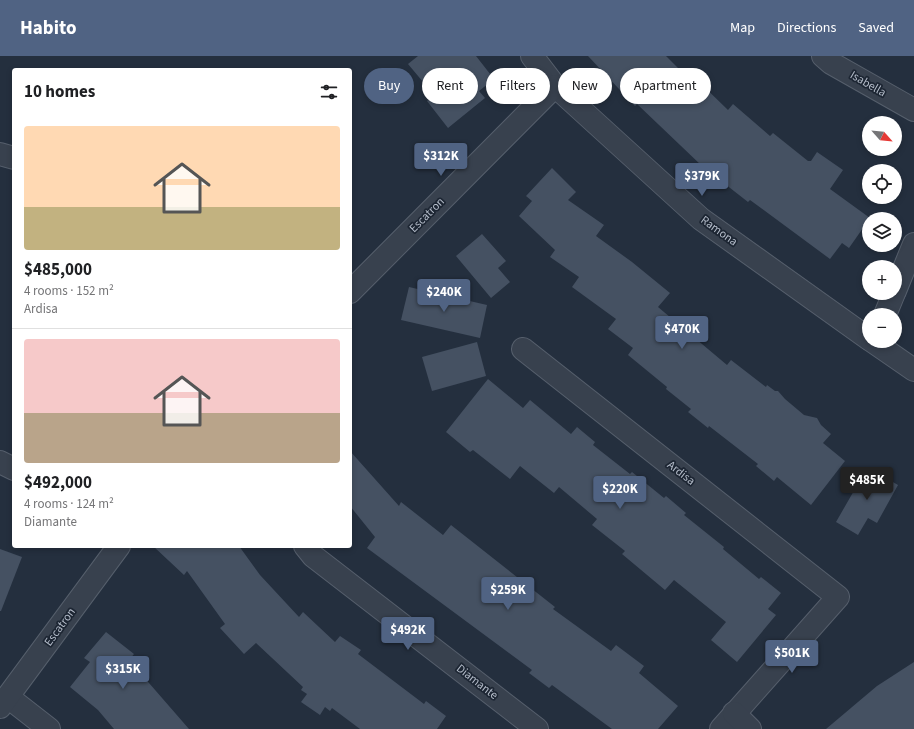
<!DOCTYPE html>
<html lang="en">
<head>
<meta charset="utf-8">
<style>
  :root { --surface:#fff; --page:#f6f6f6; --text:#202124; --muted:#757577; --line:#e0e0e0; --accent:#506383 }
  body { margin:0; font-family:"Source Sans 3",sans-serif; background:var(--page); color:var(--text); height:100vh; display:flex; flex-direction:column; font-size:15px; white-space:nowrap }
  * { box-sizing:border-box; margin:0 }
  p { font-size:13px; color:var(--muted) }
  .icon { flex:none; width:22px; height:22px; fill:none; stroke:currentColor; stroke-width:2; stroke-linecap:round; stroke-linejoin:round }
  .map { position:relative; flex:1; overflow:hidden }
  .side { position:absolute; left:12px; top:12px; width:340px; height:480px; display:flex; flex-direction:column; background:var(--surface); border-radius:4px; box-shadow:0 2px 6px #0003 }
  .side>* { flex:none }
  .top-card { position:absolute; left:364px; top:12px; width:380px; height:36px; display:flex; gap:8px }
  .needle { width:26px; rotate:117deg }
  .fabs { position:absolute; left:862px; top:60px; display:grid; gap:8px }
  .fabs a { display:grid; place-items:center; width:40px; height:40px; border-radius:50%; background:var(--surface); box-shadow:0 2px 6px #0003; font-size:20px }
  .price { position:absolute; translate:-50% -34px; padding:0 9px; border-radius:4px; background:var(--accent); color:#fff; font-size:13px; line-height:26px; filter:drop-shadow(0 1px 2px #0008) }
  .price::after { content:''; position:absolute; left:50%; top:24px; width:12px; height:9px; margin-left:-6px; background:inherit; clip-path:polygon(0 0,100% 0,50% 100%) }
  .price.selected { background:#222; color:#fff }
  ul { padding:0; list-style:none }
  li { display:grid; align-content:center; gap:8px; height:212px; padding:0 12px }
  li+li { border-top:1px solid var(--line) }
  li span { display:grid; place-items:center; height:124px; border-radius:4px; color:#555 }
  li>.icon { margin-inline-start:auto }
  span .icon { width:72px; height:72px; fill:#fffc; stroke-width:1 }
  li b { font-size:17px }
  h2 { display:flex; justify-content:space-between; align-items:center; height:48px; padding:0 12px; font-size:17px }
  .tag { padding:0 14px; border-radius:18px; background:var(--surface); box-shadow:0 2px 6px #0003; font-size:14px; line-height:36px }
  .tag.selected { background:var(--accent); color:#fff }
  header { display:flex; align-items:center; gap:24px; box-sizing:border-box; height:56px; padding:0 20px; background:var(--accent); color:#fff }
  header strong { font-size:19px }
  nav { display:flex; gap:22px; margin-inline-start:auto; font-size:14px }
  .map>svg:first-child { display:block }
  .building { fill:#455162 }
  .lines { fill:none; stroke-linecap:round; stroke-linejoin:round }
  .minor-casing { stroke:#565f6c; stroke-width:24 }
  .minor { stroke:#38414e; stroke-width:22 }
  .labels { text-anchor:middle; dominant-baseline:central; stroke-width:3.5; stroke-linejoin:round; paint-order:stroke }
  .street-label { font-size:12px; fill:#b4bcc9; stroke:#1d2633 }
</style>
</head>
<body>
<header>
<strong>Habito</strong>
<nav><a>Map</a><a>Directions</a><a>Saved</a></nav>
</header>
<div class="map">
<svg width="914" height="673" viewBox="0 0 914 673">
  <rect width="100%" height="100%" fill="#242f3e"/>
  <g class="building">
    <path d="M 418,0 L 476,0 L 494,23 L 479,35 L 485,42 L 448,72 L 427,45 L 434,39 L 408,8 Z"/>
    <path d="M 588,0 L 666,0 L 691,25 L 694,21 L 728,54 L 733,48 L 770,80 L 773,77 L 808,105 L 811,105 L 817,96 L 843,114 L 830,133 L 870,162 L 849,192 L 842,187 L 830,203 L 750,144 L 748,146 L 702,110 L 637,48 L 635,50 Z"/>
    <path d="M 552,112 L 576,136 L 568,144 L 604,169 L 596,180 L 632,206 L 670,237 L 658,251 L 727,309 L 731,304 L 766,331 L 767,329 L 775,335 L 778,335 L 785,343 L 804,359 L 817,362 L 821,369 L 831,378 L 823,387 L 845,405 L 811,449 L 777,421 L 774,425 L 756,410 L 758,408 L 709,370 L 708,372 L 688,356 L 691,353 L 666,333 L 667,331 L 628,299 L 633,292 L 608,273 L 616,263 L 572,231 L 579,221 L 550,201 L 555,194 L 519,160 L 532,145 L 526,140 Z"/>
    <path d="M 482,178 L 506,205 L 498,212 L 510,226 L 491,242 L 456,200 Z"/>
    <path d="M 409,231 L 487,249 L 480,282 L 401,264 Z"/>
    <path d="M 477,286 L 486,320 L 432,335 L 422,301 Z"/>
    <path d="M 488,323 L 523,352 L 530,344 L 571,378 L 577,371 L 595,386 L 593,389 L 630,418 L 632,416 L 664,442 L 666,440 L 686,457 L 684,459 L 724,491 L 723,493 L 759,523 L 761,521 L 781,537 L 768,553 L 776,559 L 737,606 L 711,584 L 726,566 L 674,524 L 665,534 L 622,498 L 625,495 L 592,469 L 597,463 L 559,431 L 554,437 L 520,410 L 510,423 L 473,394 L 470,396 L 446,376 Z"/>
    <path d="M 350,395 L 399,450 L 401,446 L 443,479 L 451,469 L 555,551 L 553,553 L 611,595 L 616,589 L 644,610 L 639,617 L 678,650 L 658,673 L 612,673 L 552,629 L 549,632 L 529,617 L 532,614 L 367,492 L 375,481 L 350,450 Z"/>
    <path d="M 869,412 L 898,429 L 877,467 L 868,462 L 858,479 L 836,466 L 863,419 L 864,420 Z"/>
    <path d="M 153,490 L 239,490 L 260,519 L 299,561 L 303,556 L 335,586 L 340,580 L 361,594 L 358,598 L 424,648 L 426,645 L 446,660 L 437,673 L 360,673 L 332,652 L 330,655 L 325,651 L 320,659 L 301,646 L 307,638 L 301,634 L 303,631 L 256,587 L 244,598 L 220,572 L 225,568 L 187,515 L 184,519 Z"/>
    <path d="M 0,493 L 22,501 L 1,555 L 0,555 Z"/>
    <path d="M 106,576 L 134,598 L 129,604 L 189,673 L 114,673 L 98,654 L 70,631 L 90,606 L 84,602 Z"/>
    <path d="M 914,606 L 914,673 L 826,673 L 877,630 Z"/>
  </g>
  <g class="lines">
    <defs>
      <g id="minor">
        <path d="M 532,0 L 555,30 L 701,163 L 869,283"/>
        <path d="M 823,0 L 831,7 L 914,54"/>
        <path d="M 0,98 L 14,102"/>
        <path d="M 895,235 L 914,188"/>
        <path d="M 350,236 L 555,30"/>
        <path d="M 885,259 L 894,237"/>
        <path d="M 872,285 L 914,314"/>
        <path d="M 523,293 L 838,541 L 721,673"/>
        <path d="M 0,406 L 14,413"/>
        <path d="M 305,490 L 313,500 L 537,673"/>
        <path d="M 8,641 L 49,673"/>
        <path d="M 0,651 L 119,490"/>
        <path d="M 734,657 L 750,673"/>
      </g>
    </defs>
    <use href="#minor" class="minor-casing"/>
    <use href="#minor" class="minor"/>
  </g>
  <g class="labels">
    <g class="street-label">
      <text transform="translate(868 28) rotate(30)">Isabella</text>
      <text transform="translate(427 159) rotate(-45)">Escatron</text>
      <text transform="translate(719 175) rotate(36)">Ramona</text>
      <text transform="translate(681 417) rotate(38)">Ardisa</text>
      <text transform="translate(60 571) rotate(-54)">Escatron</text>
      <text transform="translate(477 626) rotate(38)">Diamante</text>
    </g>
  </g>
</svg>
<div class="fabs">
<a><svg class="needle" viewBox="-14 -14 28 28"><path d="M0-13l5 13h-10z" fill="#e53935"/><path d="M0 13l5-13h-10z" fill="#757577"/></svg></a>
<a><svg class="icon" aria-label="locate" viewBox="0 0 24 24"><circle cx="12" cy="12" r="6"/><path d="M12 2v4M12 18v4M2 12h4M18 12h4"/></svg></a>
<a><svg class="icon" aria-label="layers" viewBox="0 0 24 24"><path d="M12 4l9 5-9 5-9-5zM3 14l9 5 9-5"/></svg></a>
<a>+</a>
<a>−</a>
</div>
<b class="price" style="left:441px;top:121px">$312K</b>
<b class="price" style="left:702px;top:141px">$379K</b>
<b class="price" style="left:444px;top:257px">$240K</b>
<b class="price" style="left:682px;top:294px">$470K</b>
<b class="price selected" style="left:867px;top:445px">$485K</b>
<b class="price" style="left:620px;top:454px">$220K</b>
<b class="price" style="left:508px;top:555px">$259K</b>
<b class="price" style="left:408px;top:595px">$492K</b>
<b class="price" style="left:792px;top:618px">$501K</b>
<b class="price" style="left:123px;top:634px">$315K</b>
<div class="top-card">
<a class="tag selected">Buy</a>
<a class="tag">Rent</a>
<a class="tag">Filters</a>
<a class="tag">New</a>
<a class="tag">Apartment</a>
</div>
<section class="side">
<h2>10 homes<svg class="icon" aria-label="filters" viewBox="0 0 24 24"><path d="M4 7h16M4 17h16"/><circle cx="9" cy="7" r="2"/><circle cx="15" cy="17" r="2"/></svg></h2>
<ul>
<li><span style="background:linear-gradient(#ffd9b3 65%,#c2b280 0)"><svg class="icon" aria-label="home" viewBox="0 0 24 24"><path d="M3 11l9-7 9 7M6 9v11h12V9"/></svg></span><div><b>$485,000</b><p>4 rooms · 152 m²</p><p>Ardisa</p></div></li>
<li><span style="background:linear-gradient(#f6c9c9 60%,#b9a48a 0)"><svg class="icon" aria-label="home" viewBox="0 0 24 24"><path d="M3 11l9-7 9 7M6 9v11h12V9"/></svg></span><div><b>$492,000</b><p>4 rooms · 124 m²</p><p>Diamante</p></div></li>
</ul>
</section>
</div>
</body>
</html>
